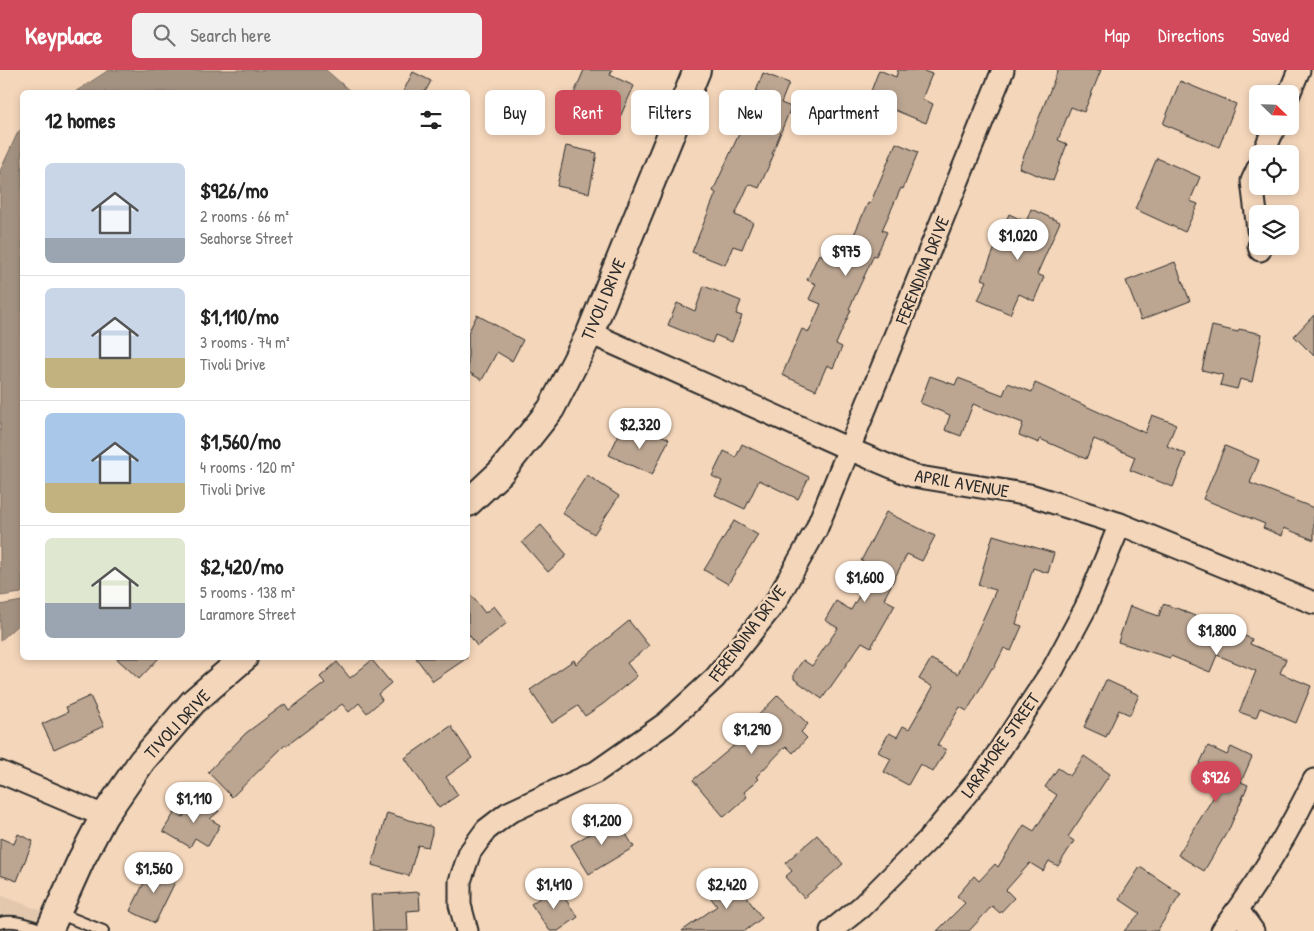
<!DOCTYPE html>
<html lang="en">
<head>
<meta charset="utf-8">
<style>
  :root { --surface:#fff; --page:#f2f2f2; --text:#222; --muted:#767676; --line:#e0e0e0; --accent:#d1495b }
  body { margin:0; font-family:"Patrick Hand",sans-serif; background:var(--page); color:var(--text); height:100vh; display:flex; flex-direction:column; font-size:19px; white-space:nowrap }
  * { box-sizing:border-box; margin:0 }
  p { font-size:16px; color:var(--muted) }
  .icon { flex:none; width:28px; height:28px; fill:none; stroke:currentColor; stroke-width:2; stroke-linecap:round; stroke-linejoin:round }
  .map { position:relative; flex:1; overflow:hidden }
  .details { position:absolute; left:20px; top:20px; width:450px; height:570px; display:flex; flex-direction:column; background:var(--surface); border-radius:8px; box-shadow:0 2px 8px #0003 }
  .details>* { flex:none }
  .guide { position:absolute; left:485px; top:20px; width:475px; height:45px; display:flex; gap:10px }
  .needle { width:32px; rotate:113deg }
  .buttons { position:absolute; left:1249px; top:15px; display:grid; gap:10px }
  .buttons a { display:grid; place-items:center; width:50px; height:50px; border-radius:8px; background:var(--surface); box-shadow:0 2px 8px #0003; font-size:25px }
  .price { position:absolute; translate:-50% -42px; padding:0 11px; border-radius:18px; background:#fff; color:#222; font-size:16px; line-height:32px; filter:drop-shadow(0 1px 2px #0008) }
  .price::after { content:''; position:absolute; left:50%; top:30px; width:15px; height:11px; margin-left:-8px; background:inherit; clip-path:polygon(0 0,100% 0,50% 100%) }
  .price.current { background:var(--accent); color:#fff }
  ul { padding:0; list-style:none }
  li { display:flex; align-items:center; gap:15px; height:125px; padding:0 25px }
  li+li { border-top:1px solid var(--line) }
  li span { display:grid; place-items:center; flex:none; width:140px; height:100px; border-radius:8px; color:#555 }
  li>.icon { margin-inline-start:auto }
  span .icon { width:60px; height:60px; fill:#fffc; stroke-width:1 }
  li b { font-size:21px }
  h2 { display:flex; justify-content:space-between; align-items:center; height:60px; padding:0 25px; font-size:21px }
  .chip { padding:0 18px; border-radius:8px; background:var(--surface); box-shadow:0 2px 8px #0003; font-size:18px; line-height:45px }
  .chip.current { background:var(--accent); color:#fff }
  header { display:flex; align-items:center; gap:30px; box-sizing:border-box; height:70px; padding:0 25px; background:var(--accent); color:#fff }
  header strong { font-size:24px }
  nav { display:flex; gap:28px; margin-inline-start:auto; font-size:18px }
  .search { width:350px; height:45px; background:var(--page); display:flex; align-items:center; gap:12px; box-sizing:border-box; padding:0 18px; border-radius:8px; color:var(--muted); font-size:19px }
  .map>svg:first-child { display:block }
  .built { fill:#e3c8ae }
  .water { fill:#a49281; stroke:#74695f }
  .building { fill:#bca692; stroke:#2b2b2b }
  .lines { fill:none; stroke-linecap:round; stroke-linejoin:round }
  .service-casing { stroke:#2b2b2b; stroke-width:14 }
  .minor-casing { stroke:#2b2b2b; stroke-width:25 }
  .tertiary-casing { stroke:#2b2b2b; stroke-width:30 }
  .service { stroke:#f4d6ba; stroke-width:10 }
  .minor { stroke:#f4d6ba; stroke-width:21 }
  .tertiary { stroke:#f4d6ba; stroke-width:26 }
  .labels { text-anchor:middle; dominant-baseline:central; stroke-width:5; stroke-linejoin:round; paint-order:stroke }
  .street-label { font-size:18px; fill:#2b2b2b; stroke:#f4d6ba }
</style>
</head>
<body>
<header>
<strong>Keyplace</strong>
<div class="search"><svg class="icon" aria-label="search" viewBox="0 0 24 24"><circle cx="10" cy="10" r="6"/><path d="M15 15l6 6"/></svg>Search here</div>
<nav><a>Map</a><a>Directions</a><a>Saved</a></nav>
</header>
<div class="map">
<svg width="1314" height="861" viewBox="0 0 1314 861">
  <rect width="100%" height="100%" fill="#f4d6ba"/>
  <filter id="ink" filterUnits="userSpaceOnUse"><feTurbulence type="fractalNoise" baseFrequency=".02" numOctaves="2"/><feDisplacementMap in="SourceGraphic" scale="10" xChannelSelector="R" yChannelSelector="G"/><feConvolveMatrix kernelMatrix="1 2 1 2 8 2 1 2 1" color-interpolation-filters="sRGB"/></filter>
  <g filter="url(#ink)">
    <path class="built" d="M 0,825 L 45,842 L 37,861 L 0,861 Z"/>
    <g class="water">
      <path d="M 109,0 L 326,0 L 351,22 L 75,22 Z"/>
      <path d="M 22,59 L 22,521 L 21,523 L 0,526 L 0,101 L 18,62 Z"/>
      <path d="M 22,531 L 22,551 L 0,571 L 0,535 Z"/>
    </g>
    <g class="building">
      <path d="M 584,0 L 612,0 L 610,5 L 634,16 L 620,47 L 573,26 Z"/>
      <path d="M 879,0 L 896,7 L 898,0 L 921,0 L 932,4 L 922,29 L 933,34 L 926,53 L 868,29 Z"/>
      <path d="M 1058,0 L 1101,0 L 1084,42 L 1071,37 L 1058,70 L 1067,74 L 1053,111 L 1019,98 Z"/>
      <path d="M 413,2 L 431,11 L 425,22 L 403,22 Z"/>
      <path d="M 763,3 L 789,13 L 781,33 L 791,37 L 772,84 L 774,84 L 759,118 L 749,114 L 735,145 L 753,152 L 742,179 L 733,176 L 725,195 L 692,182 L 716,123 L 713,121 L 744,53 Z"/>
      <path d="M 1180,11 L 1236,34 L 1219,77 L 1163,54 Z"/>
      <path d="M 896,73 L 918,82 L 903,119 L 901,118 L 882,160 L 887,162 L 876,186 L 874,185 L 849,239 L 851,240 L 836,274 L 842,277 L 833,298 L 827,295 L 816,320 L 782,305 L 802,259 L 809,262 L 821,234 L 809,229 L 816,214 L 807,210 L 819,184 L 841,194 L 868,133 L 870,134 Z"/>
      <path d="M 566,76 L 597,83 L 589,123 L 557,116 Z"/>
      <path d="M 1157,88 L 1200,107 L 1190,131 L 1198,134 L 1185,162 L 1135,139 Z"/>
      <path d="M 1031,139 L 1060,152 L 1037,204 L 1044,207 L 1034,231 L 1019,224 L 1010,244 L 978,230 L 987,211 L 982,209 L 1009,144 L 1026,152 Z"/>
      <path d="M 1175,192 L 1190,231 L 1141,250 L 1126,211 Z"/>
      <path d="M 704,216 L 741,231 L 736,244 L 742,246 L 732,272 L 715,265 L 712,273 L 668,255 L 677,233 L 695,241 Z"/>
      <path d="M 477,245 L 523,270 L 512,291 L 497,282 L 482,310 L 468,302 L 468,263 Z"/>
      <path d="M 1314,245 L 1314,286 L 1294,266 Z"/>
      <path d="M 1212,256 L 1238,262 L 1239,259 L 1262,264 L 1252,312 L 1240,309 L 1237,319 L 1220,315 L 1223,305 L 1202,300 Z"/>
      <path d="M 930,306 L 955,315 L 958,308 L 1003,325 L 1008,313 L 1032,322 L 1035,313 L 1145,363 L 1152,345 L 1176,354 L 1167,376 L 1186,384 L 1173,417 L 1130,400 L 1135,387 L 1094,369 L 1086,389 L 1040,369 L 1039,373 L 1019,365 L 1023,353 L 973,334 L 961,366 L 945,360 L 950,345 L 920,333 Z"/>
      <path d="M 643,357 L 669,369 L 652,405 L 609,385 L 621,360 L 637,368 Z"/>
      <path d="M 742,374 L 809,407 L 798,429 L 759,410 L 745,439 L 715,425 L 722,411 L 712,406 L 724,381 L 736,387 Z"/>
      <path d="M 1225,376 L 1259,390 L 1250,413 L 1314,438 L 1314,470 L 1284,458 L 1282,466 L 1263,458 L 1265,454 L 1203,429 Z"/>
      <path d="M 587,405 L 619,426 L 594,464 L 562,443 Z"/>
      <path d="M 886,442 L 935,466 L 922,491 L 907,484 L 884,529 L 895,535 L 871,577 L 862,572 L 822,629 L 794,609 L 794,603 L 803,590 L 812,596 L 838,558 L 825,550 L 836,531 L 851,540 L 875,498 L 861,491 Z"/>
      <path d="M 734,451 L 758,465 L 728,514 L 704,500 Z"/>
      <path d="M 541,455 L 567,485 L 548,502 L 522,472 Z"/>
      <path d="M 993,465 L 1054,483 L 1048,503 L 1033,498 L 1016,554 L 1022,556 L 1011,581 L 1004,578 L 994,598 L 992,598 L 967,641 L 960,637 L 937,675 L 946,680 L 933,702 L 920,694 L 908,715 L 884,702 L 891,689 L 878,682 L 889,663 L 897,667 L 903,656 L 909,659 L 933,617 L 919,609 L 931,589 L 958,604 L 996,520 L 978,515 Z"/>
      <path d="M 468,521 L 485,543 L 494,536 L 507,553 L 477,576 L 468,563 Z"/>
      <path d="M 1163,534 L 1185,541 L 1185,542 L 1252,569 L 1250,574 L 1286,589 L 1280,603 L 1311,616 L 1296,653 L 1260,638 L 1256,648 L 1239,642 L 1256,601 L 1217,585 L 1210,602 L 1171,586 L 1170,588 L 1118,572 L 1130,536 L 1159,546 Z"/>
      <path d="M 629,551 L 649,576 L 627,593 L 637,606 L 603,634 L 585,646 L 578,636 L 552,653 L 530,620 L 574,590 L 576,594 Z"/>
      <path d="M 116,588 L 159,588 L 139,609 Z"/>
      <path d="M 416,588 L 467,588 L 433,611 Z"/>
      <path d="M 372,590 L 391,613 L 378,624 L 382,630 L 367,643 L 359,633 L 349,642 L 342,634 L 286,676 L 285,675 L 232,727 L 208,702 L 246,663 L 285,634 L 289,640 L 325,613 L 320,607 L 337,592 L 350,608 Z"/>
      <path d="M 1106,610 L 1139,625 L 1130,645 L 1119,640 L 1106,667 L 1084,657 Z"/>
      <path d="M 778,625 L 808,654 L 801,662 L 807,668 L 793,683 L 786,676 L 756,707 L 759,709 L 744,722 L 747,727 L 724,747 L 693,710 L 749,663 L 745,659 Z"/>
      <path d="M 90,626 L 104,656 L 54,679 L 42,654 L 68,642 L 66,637 Z"/>
      <path d="M 451,656 L 472,688 L 446,707 L 458,725 L 439,738 L 405,688 Z"/>
      <path d="M 1208,676 L 1227,685 L 1231,677 L 1252,687 L 1241,712 L 1248,715 L 1230,757 L 1204,801 L 1178,785 L 1216,723 L 1191,712 Z"/>
      <path d="M 1084,686 L 1110,704 L 1068,767 L 1074,771 L 1058,796 L 1049,791 L 1043,801 L 1030,793 L 1006,820 L 1014,828 L 1000,843 L 992,836 L 969,861 L 937,861 L 965,833 L 957,826 L 974,806 L 979,811 L 995,794 L 998,797 L 1024,755 L 1034,761 L 1057,725 L 1045,717 L 1058,698 L 1070,706 Z"/>
      <path d="M 194,726 L 219,741 L 210,749 L 220,755 L 208,776 L 195,768 L 190,777 L 163,761 L 175,742 L 183,747 Z"/>
      <path d="M 387,743 L 432,757 L 432,763 L 428,777 L 418,775 L 409,806 L 372,795 Z"/>
      <path d="M 616,748 L 634,777 L 589,804 L 571,775 Z"/>
      <path d="M 18,764 L 33,771 L 17,811 L 0,805 L 0,768 L 14,774 Z"/>
      <path d="M 817,765 L 843,794 L 804,828 L 785,807 L 792,801 L 785,793 Z"/>
      <path d="M 153,795 L 177,808 L 155,853 L 130,841 Z"/>
      <path d="M 1140,797 L 1181,824 L 1157,861 L 1124,861 L 1140,843 L 1119,829 Z"/>
      <path d="M 730,805 L 762,848 L 745,861 L 682,861 L 717,836 L 707,823 Z"/>
      <path d="M 556,816 L 578,847 L 558,861 L 550,861 L 531,834 Z"/>
      <path d="M 419,822 L 420,840 L 407,841 L 408,861 L 373,861 L 371,825 Z"/>
    </g>
    <g class="lines">
      <defs>
        <g id="service">
          <path d="M 58,843 L 103,861"/>
          <path d="M 0,853 C 15,849 31,856 46,861"/>
        </g>
        <g id="minor">
          <path d="M 1289,24 L 1299,0"/>
          <path d="M 1263,84 L 1275,56"/>
          <path d="M 1258,98 L 1252,111 L 1258,160"/>
          <path d="M 1259,176 L 1260,180"/>
          <path d="M 590,263 L 849,379 L 913,406 L 1030,425 L 1120,454 L 1314,533"/>
          <path d="M 0,702 L 104,746"/>
          <path d="M 1238,840 L 1253,861"/>
          <path d="M 467,861 L 460,835 L 460,811 L 470,782 L 486,760 L 508,743 L 596,702 L 666,653 L 715,608 L 775,533 L 816,460 L 1003,0"/>
          <path d="M 831,861 L 861,837 L 928,770 L 988,698 L 1053,599 L 1086,537 L 1120,454"/>
          <path d="M 1222,861 C 1257,814 1289,763 1314,710"/>
        </g>
        <g id="tertiary">
          <path d="M 468,433 L 501,402 L 551,339 L 590,263 L 697,0"/>
          <path d="M 49,861 L 81,790 L 104,746 L 142,691 L 193,632 L 244,588"/>
        </g>
      </defs>
      <use href="#service" class="service-casing"/>
      <use href="#minor" class="minor-casing"/>
      <use href="#tertiary" class="tertiary-casing"/>
      <use href="#service" class="service"/>
      <use href="#minor" class="minor"/>
      <use href="#tertiary" class="tertiary"/>
    </g>
  </g>
  <g class="labels">
    <g class="street-label">
      <text transform="translate(922 200) rotate(-68)">FERENDINA DRIVE</text>
      <text transform="translate(603 229) rotate(-67)">TIVOLI DRIVE</text>
      <text transform="translate(962 413) rotate(10)">APRIL AVENUE</text>
      <text transform="translate(747 563) rotate(-53)">FERENDINA DRIVE</text>
      <text transform="translate(177 654) rotate(-47)">TIVOLI DRIVE</text>
      <text transform="translate(1000 675) rotate(-55)">LARAMORE STREET</text>
    </g>
  </g>
</svg>
<div class="buttons">
<a><svg class="needle" viewBox="-14 -14 28 28"><path d="M0-13l5 13h-10z" fill="#e53935"/><path d="M0 13l5-13h-10z" fill="#767676"/></svg></a>
<a><svg class="icon" aria-label="locate" viewBox="0 0 24 24"><circle cx="12" cy="12" r="6"/><path d="M12 2v4M12 18v4M2 12h4M18 12h4"/></svg></a>
<a><svg class="icon" aria-label="layers" viewBox="0 0 24 24"><path d="M12 4l9 5-9 5-9-5zM3 14l9 5 9-5"/></svg></a>
</div>
<b class="price" style="left:1018px;top:191px">$1,020</b>
<b class="price" style="left:846px;top:207px">$975</b>
<b class="price" style="left:640px;top:380px">$2,320</b>
<b class="price" style="left:865px;top:533px">$1,600</b>
<b class="price" style="left:1217px;top:586px">$1,800</b>
<b class="price" style="left:752px;top:685px">$1,290</b>
<b class="price current" style="left:1216px;top:733px">$926</b>
<b class="price" style="left:194px;top:754px">$1,110</b>
<b class="price" style="left:602px;top:776px">$1,200</b>
<b class="price" style="left:154px;top:824px">$1,560</b>
<b class="price" style="left:554px;top:840px">$1,410</b>
<b class="price" style="left:727px;top:840px">$2,420</b>
<div class="guide">
<a class="chip">Buy</a>
<a class="chip current">Rent</a>
<a class="chip">Filters</a>
<a class="chip">New</a>
<a class="chip">Apartment</a>
</div>
<section class="details">
<h2>12 homes<svg class="icon" aria-label="filters" viewBox="0 0 24 24"><path d="M4 7h16M4 17h16"/><circle cx="9" cy="7" r="2"/><circle cx="15" cy="17" r="2"/></svg></h2>
<ul>
<li><span style="background:linear-gradient(#c9d6e8 75%,#9aa5b1 0)"><svg class="icon" aria-label="home" viewBox="0 0 24 24"><path d="M3 11l9-7 9 7M6 9v11h12V9"/></svg></span><div><b>$926/mo</b><p>2 rooms · 66 m²</p><p>Seahorse Street</p></div></li>
<li><span style="background:linear-gradient(#c9d6e8 70%,#c2b280 0)"><svg class="icon" aria-label="home" viewBox="0 0 24 24"><path d="M3 11l9-7 9 7M6 9v11h12V9"/></svg></span><div><b>$1,110/mo</b><p>3 rooms · 74 m²</p><p>Tivoli Drive</p></div></li>
<li><span style="background:linear-gradient(#a9c7e8 70%,#c2b280 0)"><svg class="icon" aria-label="home" viewBox="0 0 24 24"><path d="M3 11l9-7 9 7M6 9v11h12V9"/></svg></span><div><b>$1,560/mo</b><p>4 rooms · 120 m²</p><p>Tivoli Drive</p></div></li>
<li><span style="background:linear-gradient(#dfe7d0 65%,#9aa5b1 0)"><svg class="icon" aria-label="home" viewBox="0 0 24 24"><path d="M3 11l9-7 9 7M6 9v11h12V9"/></svg></span><div><b>$2,420/mo</b><p>5 rooms · 138 m²</p><p>Laramore Street</p></div></li>
</ul>
</section>
</div>
</body>
</html>
